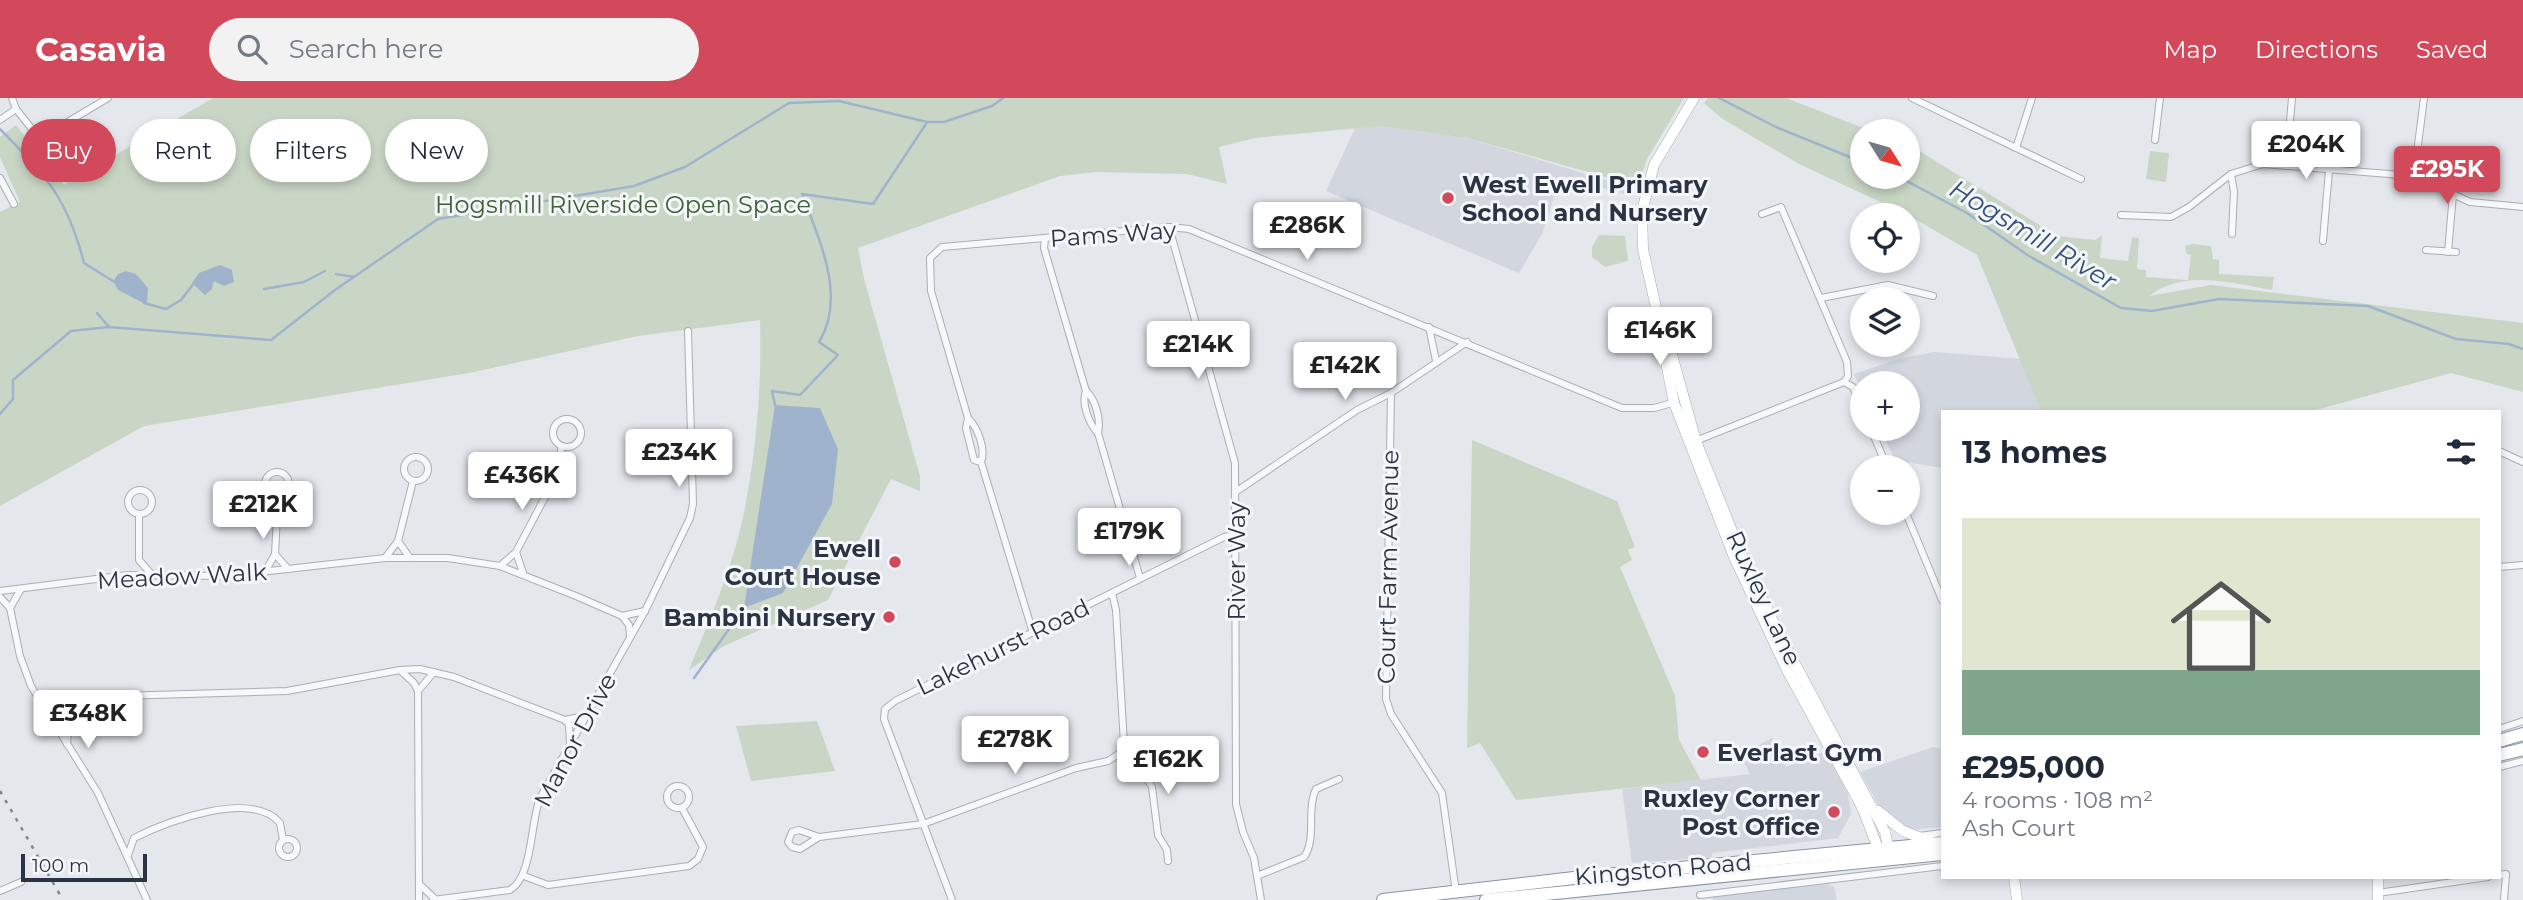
<!DOCTYPE html>
<html lang="en">
<head>
<meta charset="utf-8">
<style>
  :root { --surface:#fff; --page:#f2f2f3; --text:#1f2937; --muted:#747a83; --accent:#d1495b }
  body { margin:0; font-family:Montserrat,sans-serif; background:var(--page); color:var(--text); height:100vh; display:flex; flex-direction:column; font-size:26px; white-space:nowrap }
  * { box-sizing:border-box; margin:0 }
  p { font-size:23px; color:var(--muted) }
  .icon { flex:none; width:38px; height:38px; fill:none; stroke:currentColor; stroke-width:2; stroke-linecap:round; stroke-linejoin:round }
  .map { position:relative; flex:1; overflow:hidden }
  .panel { position:absolute; left:1941px; top:312px; width:560px; height:469px; display:flex; flex-direction:column; background:var(--surface); border-radius:0px; box-shadow:0 4px 10px #0003 }
  .panel>* { flex:none }
  .top-card { position:absolute; left:21px; top:21px; width:665px; height:63px; display:flex; gap:14px }
  .needle { width:46px; rotate:127deg }
  .fabs { position:absolute; left:1850px; top:21px; display:grid; gap:14px }
  .fabs a { display:grid; place-items:center; width:70px; height:70px; border-radius:50%; background:var(--surface); box-shadow:0 4px 10px #0003; font-size:35px }
  .scale { position:absolute; left:21px; bottom:18px; width:126px; box-sizing:border-box; padding-left:7px; border:4px solid #2b3445; border-top:0; font-size:19px; line-height:24px; white-space:nowrap; color:#2b3445; -webkit-text-stroke:5px #f4f6f9; paint-order:stroke }
  .price { position:absolute; translate:-50% -60px; padding:0 16px; border-radius:7px; background:#fff; color:#222; font-size:23px; line-height:46px; filter:drop-shadow(0 2px 4px #0008) }
  .price::after { content:''; position:absolute; left:50%; top:42px; width:21px; height:16px; margin-left:-10px; background:inherit; clip-path:polygon(0 0,100% 0,50% 100%) }
  .price.current { background:var(--accent); color:#fff }
  ul { padding:0; list-style:none }
  li { display:grid; align-content:center; gap:14px; height:371px; padding:0 21px }
  li span { display:grid; place-items:center; height:217px; border-radius:0px; color:#555 }
  li>.icon { margin-inline-start:auto }
  span .icon { width:126px; height:126px; fill:#fffc; stroke-width:1 }
  li b { font-size:30px }
  h2 { display:flex; justify-content:space-between; align-items:center; height:84px; padding:0 21px; font-size:30px }
  .pill { padding:0 24px; border-radius:32px; background:var(--surface); box-shadow:0 4px 10px #0003; font-size:24px; line-height:63px }
  .pill.current { background:var(--accent); color:#fff }
  header { display:flex; align-items:center; gap:42px; box-sizing:border-box; height:98px; padding:0 35px; background:var(--accent); color:#fff }
  header strong { font-size:33px }
  nav { display:flex; gap:38px; margin-inline-start:auto; font-size:24px }
  .search { width:490px; height:63px; background:var(--page); display:flex; align-items:center; gap:18px; box-sizing:border-box; padding:0 24px; border-radius:38px; color:var(--muted); font-size:26px }
  .map>svg:first-child { display:block }
  .built { fill:#d2d6de }
  .green { fill:#c9d6c5 }
  .water { fill:#9fb4cc }
  .lines { fill:none; stroke-linecap:round; stroke-linejoin:round }
  .stream { stroke:#9fb4cc; stroke-width:2.5 }
  .street-casing { stroke:#a9aeb7; stroke-width:8 }
  .secondary-casing { stroke:#a9aeb7; stroke-width:11 }
  .highway-casing { stroke:#8b94a3; stroke-width:14 }
  .street { stroke:#f7f8fa; stroke-width:6 }
  .secondary { stroke:#fff; stroke-width:10 }
  .highway { stroke:#fff; stroke-width:12 }
  .rail { stroke:#7d8696; stroke-width:2.5; stroke-dasharray:3.5 7; stroke-linecap:butt }
  .poi-dot { fill:#d1495b; stroke:#f4f6f9; stroke-width:2.5 }
  .labels { text-anchor:middle; dominant-baseline:central; stroke-width:6; stroke-linejoin:round; paint-order:stroke }
  .poi-label { font-size:24px; font-weight:bold; fill:#2b3445; stroke:#f4f6f9; text-anchor:end }
  .park-label { font-size:24px; fill:#3f6138; stroke:#f4f6f9 }
  .street-label { font-size:24px; fill:#2b3445; stroke:#f4f6f9 }
  .water-label { font-size:26px; font-style:italic; fill:#34527a; stroke:#f4f6f9 }
</style>
</head>
<body>
<header>
<strong>Casavia</strong>
<div class="search"><svg class="icon" aria-label="search" viewBox="0 0 24 24"><circle cx="10" cy="10" r="6"/><path d="M15 15l6 6"/></svg>Search here</div>
<nav><a>Map</a><a>Directions</a><a>Saved</a></nav>
</header>
<div class="map">
<svg width="2523" height="802" viewBox="0 0 2523 802">
  <rect width="100%" height="100%" fill="#e4e7ec"/>
  <g class="built">
    <path d="M 1379,28 L 1467,40 L 1629,89 L 1625,96 L 1561,78 L 1542,136 L 1519,175 L 1326,93 L 1355,30 Z"/>
    <path d="M 1935,254 L 2022,261 L 2041,313 L 1942,313 L 1942,370 L 1895,362 L 1880,331 L 1908,331 L 1908,285 L 1862,285 L 1862,293 L 1854,276 L 1901,260 Z"/>
    <path d="M 1772,640 L 1786,669 L 1826,653 L 1848,696 L 1851,716 L 1838,740 L 1712,755 L 1712,759 L 1632,765 L 1622,691 L 1750,676 L 1740,656 Z"/>
    <path d="M 1933,649 L 1942,651 L 1942,729 L 1911,732 L 1901,729 L 1883,715 L 1860,674 Z"/>
    <path d="M 1827,786 L 1834,789 L 1837,802 L 1713,802 L 1712,797 Z"/>
  </g>
  <g class="green">
    <path d="M 213,0 L 1684,0 L 1647,61 L 1638,88 L 1467,40 L 1379,28 L 1255,40 L 1219,49 L 1227,86 L 1187,76 L 1096,74 L 1060,78 L 858,150 L 864,181 L 920,378 L 920,393 L 891,381 L 828,502 L 724,548 L 689,572 C 711,518 736,462 746,404 C 757,345 762,282 760,222 L 638,238 L 469,275 L 144,328 L 0,408 L 0,114 L 20,104 L 0,59 L 0,39 L 16,27 L 64,87 Z"/>
    <path d="M 1708,0 L 1786,0 L 1871,33 L 1862,33 L 1862,79 L 1908,79 L 1908,48 L 1916,51 L 2057,138 L 2095,142 L 2102,137 L 2100,160 L 2128,163 L 2132,139 L 2139,140 L 2137,171 L 2146,172 L 2146,179 L 2188,182 L 2191,157 L 2187,156 L 2185,148 L 2192,146 L 2211,148 L 2213,161 L 2219,162 L 2219,176 L 2274,179 L 2272,192 C 2230,185 2185,171 2149,198 L 2211,187 L 2523,225 L 2523,294 L 2451,275 L 2312,313 L 2041,313 L 1977,157 L 1908,117 L 1799,66 L 1721,20 L 1704,5 Z"/>
    <path d="M 2150,53 L 2169,55 L 2166,84 L 2146,81 Z"/>
    <path d="M 1599,137 L 1625,138 L 1628,163 L 1605,169 L 1592,159 L 1592,149 Z"/>
    <path d="M 1472,342 L 1617,403 L 1635,449 L 1628,452 L 1632,462 L 1620,469 L 1675,598 L 1679,642 L 1701,682 L 1516,702 L 1480,645 L 1467,650 Z"/>
    <path d="M 817,623 L 835,673 L 751,683 L 736,628 Z"/>
  </g>
  <g class="water">
    <path d="M 220,167 L 232,172 L 234,184 L 224,188 L 214,183 L 212,191 L 205,197 L 192,185 L 199,175 Z"/>
    <path d="M 126,173 L 136,176 L 148,190 L 147,207 L 118,192 L 113,183 L 118,176 Z"/>
    <path d="M 775,307 L 820,310 L 838,351 L 832,406 L 783,495 L 744,510 Z"/>
  </g>
  <g class="lines">
    <g class="stream">
      <path d="M 1719,0 L 1776,29 L 1862,64"/>
      <path d="M 0,31 C 46,78 67,99 84,165 L 116,185"/>
      <path d="M 1899,79 L 1967,115 L 2029,158 L 2121,210 L 2152,213 L 2219,201 L 2368,208 L 2456,241 L 2509,246 L 2523,251"/>
      <path d="M 336,176 L 354,179"/>
      <path d="M 264,191 L 304,184 L 325,173"/>
      <path d="M 144,205 L 166,211 L 181,202 L 195,184"/>
      <path d="M 97,215 L 109,229"/>
      <path d="M 775,307 L 772,293 L 800,297 L 838,257 L 819,244 C 847,199 819,141 802,96 L 873,106 L 926,26"/>
      <path d="M 0,316 L 13,301 L 13,282 L 71,233 L 109,229 L 271,242 L 335,192 L 438,121 L 634,88 L 685,69 L 789,5 L 839,3 L 927,24 L 944,24 L 992,8 L 1003,0"/>
      <path d="M 694,580 L 744,510"/>
    </g>
    <defs>
      <g id="street">
        <path d="M 12,0 L 16,11 L 70,79"/>
        <path d="M 1912,0 L 2081,81"/>
        <path d="M 0,22 L 16,11"/>
        <path d="M 39,41 L 108,0"/>
        <path d="M 2155,42 L 2160,0"/>
        <path d="M 2016,50 L 2032,0"/>
        <path d="M 2286,68 L 2292,0"/>
        <path d="M 2231,76 L 2234,94 L 2232,136"/>
        <path d="M 2414,78 L 2424,0"/>
        <path d="M 0,80 L 14,106"/>
        <path d="M 1762,116 L 1781,109 L 1847,264 L 1848,278 L 1844,284"/>
        <path d="M 2121,117 L 2171,119 L 2189,109 L 2231,76 L 2263,66 L 2414,78 L 2470,104 L 2523,109"/>
        <path d="M 1169,129 L 1235,365 L 1236,706 L 1243,734 L 1254,760 L 1261,802"/>
        <path d="M 1045,140 L 1044,150 L 1086,293 C 1096,302 1101,322 1098,335"/>
        <path d="M 2323,143 L 2329,72"/>
        <path d="M 2426,152 L 2456,154"/>
        <path d="M 2448,154 L 2453,96"/>
        <path d="M 1821,200 L 1888,187 L 1933,198"/>
        <path d="M 1429,229 L 1436,263"/>
        <path d="M 1086,293 C 1081,305 1089,326 1098,335 L 1140,480"/>
        <path d="M 1391,295 L 1386,601 L 1391,616 L 1442,695 L 1456,794"/>
        <path d="M 968,320 C 978,330 986,351 981,364 L 1033,535"/>
        <circle cx="567" cy="335" r="14"/>
        <path d="M 1871,331 L 1887,369"/>
        <path d="M 1693,344 L 1844,284 L 1853,289 L 1862,310"/>
        <path d="M 2499,353 L 2523,364"/>
        <circle cx="416" cy="371" r="12"/>
        <path d="M 981,364 L 974,362 L 966,330 L 968,320 L 931,193 L 930,160 L 942,149 L 1169,129 L 1189,131 L 1622,310 L 1654,310 L 1676,304"/>
        <circle cx="277" cy="386" r="12"/>
        <circle cx="140" cy="404" r="12"/>
        <path d="M 1237,393 L 1357,312 L 1391,295 L 1467,244"/>
        <path d="M 278,399 L 275,456 L 288,471"/>
        <path d="M 1906,415 L 1942,502"/>
        <path d="M 139,416 L 139,462 L 153,478"/>
        <path d="M 385,460 L 398,443"/>
        <path d="M 410,460 L 398,443 L 413,383"/>
        <path d="M 500,468 L 516,454"/>
        <path d="M 2499,469 L 2523,467"/>
        <path d="M 265,474 L 275,456"/>
        <path d="M 523,475 L 516,454 L 554,382 L 562,348"/>
        <path d="M 0,493 L 128,477 L 226,478 L 385,460 L 448,460 L 500,468 L 576,498 L 622,518 L 629,527 L 630,539"/>
        <path d="M 0,499 L 10,510 L 20,558 L 31,588 L 98,695 L 147,802"/>
        <path d="M 10,510 L 21,491"/>
        <path d="M 622,518 L 645,513"/>
        <path d="M 401,573 L 414,585 L 418,593 L 419,802"/>
        <path d="M 418,593 L 434,574"/>
        <path d="M 53,621 L 60,624 L 75,623"/>
        <path d="M 565,622 L 569,627 L 570,646"/>
        <path d="M 2499,631 L 2523,623"/>
        <path d="M 67,646 L 68,635 L 75,623 L 119,598 L 287,593 L 400,572 L 420,571 L 454,579 L 565,622 L 585,618"/>
        <path d="M 1120,655 L 1146,679 L 1152,689 L 1158,737 L 1167,752 L 1168,763"/>
        <path d="M 2499,669 L 2523,663"/>
        <circle cx="678" cy="699" r="11"/>
        <path d="M 1919,738 L 1942,735"/>
        <path d="M 819,739 L 799,732 L 792,734 L 788,744 L 792,749 L 800,751 L 819,739 L 923,726 L 1076,670 L 1108,663 L 1120,655 L 1124,646 L 1116,512 L 1112,495"/>
        <circle cx="288" cy="750" r="9"/>
        <path d="M 128,757 L 134,740 C 166,724 251,691 280,725 L 283,742"/>
        <path d="M 2499,777 L 2506,776 L 2504,802"/>
        <path d="M 524,778 L 548,787 L 689,768 L 698,761 L 703,749 L 682,710"/>
        <path d="M 1257,778 L 1304,759 C 1317,741 1306,712 1316,691 L 1339,681"/>
        <path d="M 419,786 L 435,801"/>
        <path d="M 0,793 L 21,784"/>
        <path d="M 2378,795 L 2488,779"/>
        <path d="M 1700,797 L 1942,768"/>
        <path d="M 433,802 L 510,792 C 533,778 530,726 540,700 L 645,513 L 690,420 L 693,406 L 688,233"/>
        <path d="M 952,802 L 884,621 L 885,611 L 895,603 L 1224,439 L 1236,437"/>
      </g>
      <g id="secondary">
        <path d="M 1694,0 L 1654,67 L 1642,113 L 1643,151 L 1660,228 L 1672,257 L 1696,343 L 1740,453 L 1777,532 L 1885,734 L 1889,754"/>
        <path d="M 1661,239 L 1674,305 L 1734,459 L 1787,572 L 1862,709 L 1881,758"/>
        <path d="M 1878,713 L 1903,733 L 1934,745"/>
        <path d="M 2014,779 L 2017,802"/>
        <path d="M 2378,802 L 2378,779"/>
      </g>
      <g id="highway">
        <path d="M 2499,643 L 2523,636"/>
        <path d="M 2499,657 L 2523,651"/>
        <path d="M 1383,802 L 1574,780 L 1942,745"/>
        <path d="M 1486,802 L 1942,756"/>
      </g>
    </defs>
    <use href="#street" class="street-casing"/>
    <use href="#secondary" class="secondary-casing"/>
    <use href="#highway" class="highway-casing"/>
    <use href="#street" class="street"/>
    <use href="#secondary" class="secondary"/>
    <use href="#highway" class="highway"/>
    <path class="rail" d="M 0,693 L 63,802"/>
  </g>
  <g class="poi-dot">
    <circle cx="1448" cy="100" r="7"/>
    <circle cx="895" cy="464" r="7"/>
    <circle cx="889" cy="519" r="7"/>
    <circle cx="1703" cy="654" r="7"/>
    <circle cx="1834" cy="714" r="7"/>
  </g>
  <g class="labels">
    <g class="poi-label">
      <text x="1462" y="86" text-anchor="start">West Ewell Primary<tspan x="1462" dy="28">School and Nursery</tspan></text>
      <text x="881" y="450">Ewell<tspan x="881" dy="28">Court House</tspan></text>
      <text x="875" y="519">Bambini Nursery</text>
      <text x="1717" y="654" text-anchor="start">Everlast Gym</text>
      <text x="1820" y="700">Ruxley Corner<tspan x="1820" dy="28">Post Office</tspan></text>
    </g>
    <g class="park-label">
      <text x="623" y="106">Hogsmill Riverside Open Space</text>
    </g>
    <g class="street-label">
      <text transform="translate(1113 136) rotate(-4)">Pams Way</text>
      <text transform="translate(1236 463) rotate(-90)">River Way</text>
      <text transform="translate(1388 469) rotate(-89)">Court Farm Avenue</text>
      <text transform="translate(182 478) rotate(-3)">Meadow Walk</text>
      <text transform="translate(1764 500) rotate(65)">Ruxley Lane</text>
      <text transform="translate(1003 549) rotate(-26)">Lakehurst Road</text>
      <text transform="translate(575 642) rotate(-62)">Manor Drive</text>
      <text transform="translate(1663 771) rotate(-5)">Kingston Road</text>
    </g>
    <g class="water-label">
      <text transform="translate(2033 137) rotate(31)">Hogsmill River</text>
    </g>
  </g>
</svg>
<div class="fabs">
<a><svg class="needle" viewBox="-14 -14 28 28"><path d="M0-13l5 13h-10z" fill="#e53935"/><path d="M0 13l5-13h-10z" fill="#747a83"/></svg></a>
<a><svg class="icon" aria-label="locate" viewBox="0 0 24 24"><circle cx="12" cy="12" r="6"/><path d="M12 2v4M12 18v4M2 12h4M18 12h4"/></svg></a>
<a><svg class="icon" aria-label="layers" viewBox="0 0 24 24"><path d="M12 4l9 5-9 5-9-5zM3 14l9 5 9-5"/></svg></a>
<a>+</a>
<a>−</a>
</div>
<div class="scale">100 m</div>
<b class="price" style="left:2306px;top:83px">£204K</b>
<b class="price current" style="left:2447px;top:108px">£295K</b>
<b class="price" style="left:1307px;top:164px">£286K</b>
<b class="price" style="left:1660px;top:269px">£146K</b>
<b class="price" style="left:1198px;top:283px">£214K</b>
<b class="price" style="left:1345px;top:304px">£142K</b>
<b class="price" style="left:679px;top:391px">£234K</b>
<b class="price" style="left:522px;top:414px">£436K</b>
<b class="price" style="left:263px;top:443px">£212K</b>
<b class="price" style="left:1129px;top:470px">£179K</b>
<b class="price" style="left:88px;top:652px">£348K</b>
<b class="price" style="left:1015px;top:678px">£278K</b>
<b class="price" style="left:1168px;top:698px">£162K</b>
<div class="top-card">
<a class="pill current">Buy</a>
<a class="pill">Rent</a>
<a class="pill">Filters</a>
<a class="pill">New</a>
</div>
<section class="panel">
<h2>13 homes<svg class="icon" aria-label="filters" viewBox="0 0 24 24"><path d="M4 7h16M4 17h16"/><circle cx="9" cy="7" r="2"/><circle cx="15" cy="17" r="2"/></svg></h2>
<ul>
<li><span style="background:linear-gradient(#dfe7d0 70%,#7fa58c 0)"><svg class="icon" aria-label="home" viewBox="0 0 24 24"><path d="M3 11l9-7 9 7M6 9v11h12V9"/></svg></span><div><b>£295,000</b><p>4 rooms · 108 m²</p><p>Ash Court</p></div></li>
</ul>
</section>
</div>
</body>
</html>
